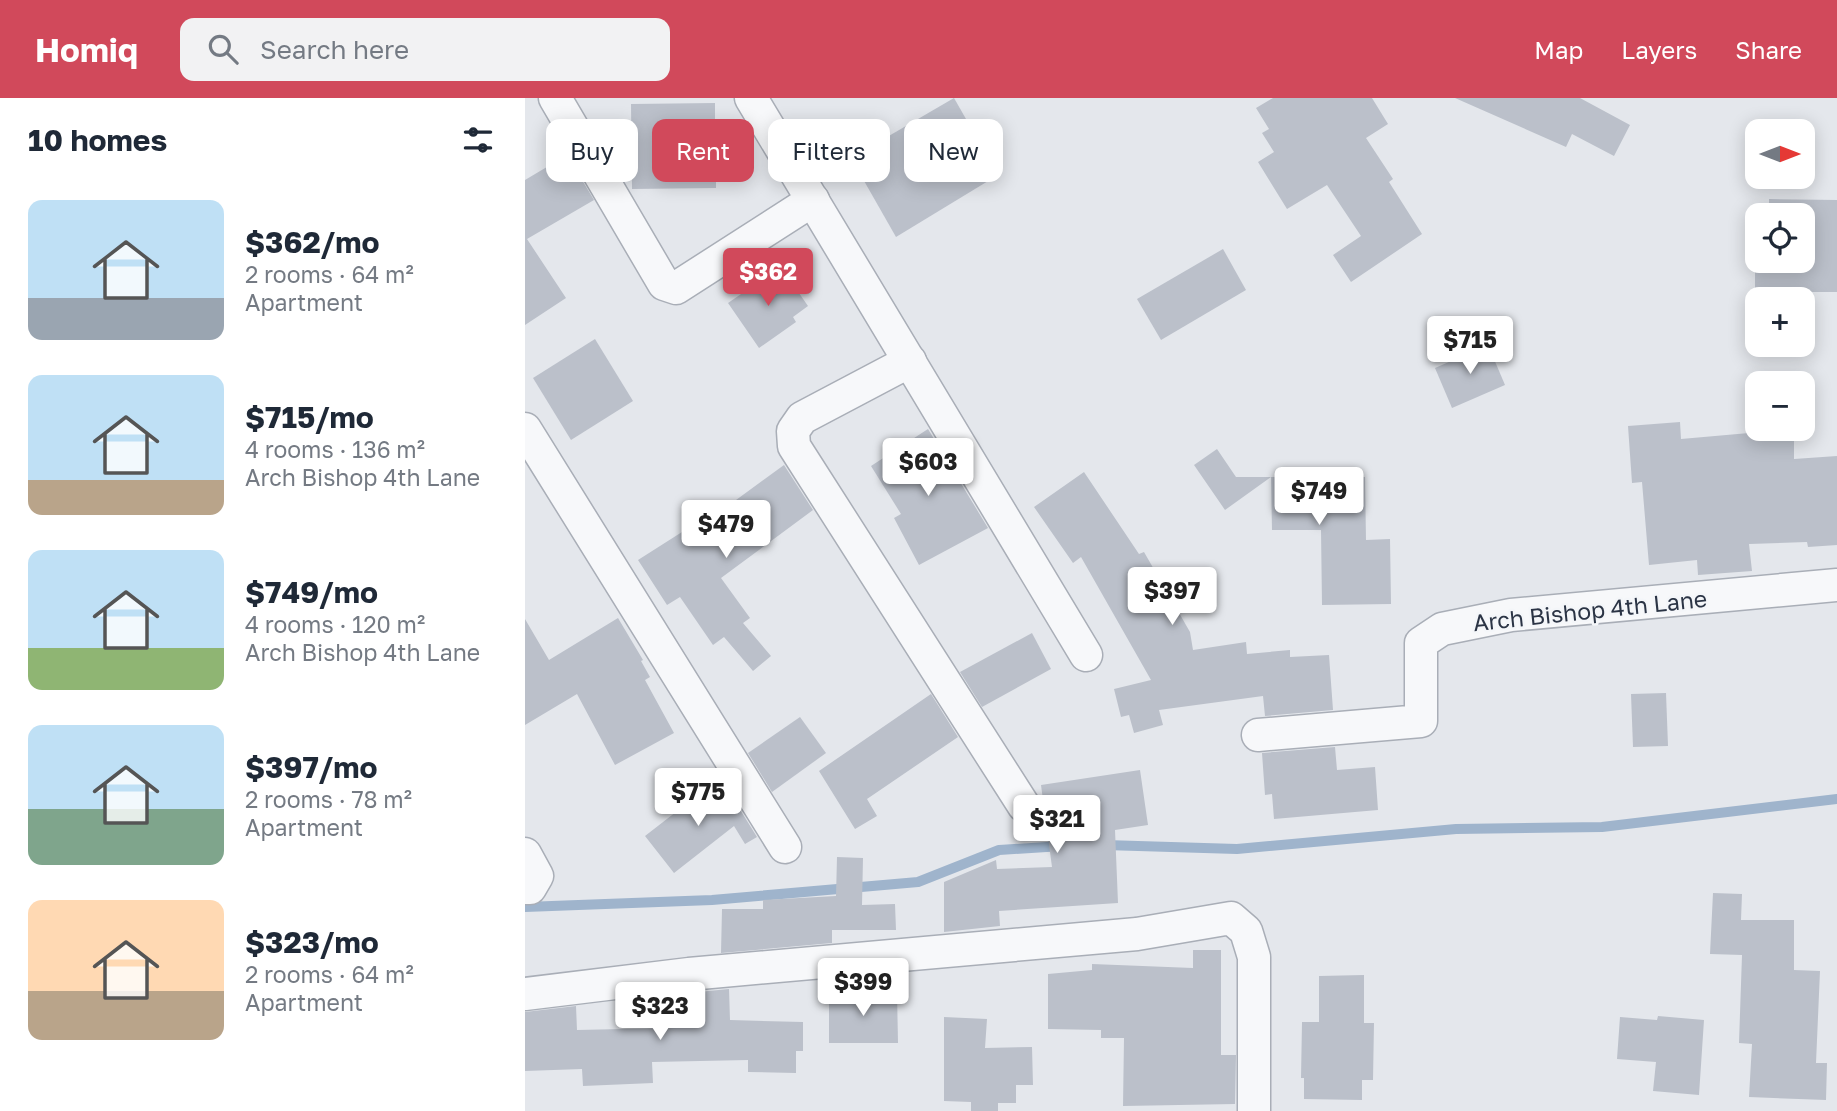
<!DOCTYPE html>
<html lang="en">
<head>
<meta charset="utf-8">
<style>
  :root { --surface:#fff; --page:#f2f2f3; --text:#1f2937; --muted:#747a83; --accent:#d1495b }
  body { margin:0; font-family:"Golos Text",sans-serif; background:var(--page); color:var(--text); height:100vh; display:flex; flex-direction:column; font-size:26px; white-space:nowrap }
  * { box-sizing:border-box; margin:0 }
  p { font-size:23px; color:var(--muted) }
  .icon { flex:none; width:38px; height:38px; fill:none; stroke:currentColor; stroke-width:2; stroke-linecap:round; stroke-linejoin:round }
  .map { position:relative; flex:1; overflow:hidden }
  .details { display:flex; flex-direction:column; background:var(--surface); width:525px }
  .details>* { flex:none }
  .guide { position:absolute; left:21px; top:21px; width:665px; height:63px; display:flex; gap:14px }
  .needle { width:46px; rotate:90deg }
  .tools { position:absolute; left:1220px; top:21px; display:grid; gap:14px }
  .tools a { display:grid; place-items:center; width:70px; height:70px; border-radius:14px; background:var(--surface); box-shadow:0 4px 18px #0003; font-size:35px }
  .price { position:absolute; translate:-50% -60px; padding:0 16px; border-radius:7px; background:#fff; color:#222; font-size:23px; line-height:46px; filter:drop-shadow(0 2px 4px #0008) }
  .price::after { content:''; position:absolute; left:50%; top:42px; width:21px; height:16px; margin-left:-10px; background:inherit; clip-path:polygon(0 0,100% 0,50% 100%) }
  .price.active { background:var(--accent); color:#fff }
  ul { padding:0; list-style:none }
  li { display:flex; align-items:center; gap:21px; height:175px; padding:0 28px }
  li span { display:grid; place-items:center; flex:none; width:196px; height:140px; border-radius:14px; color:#555 }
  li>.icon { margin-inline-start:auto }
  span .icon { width:84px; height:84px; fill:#fffc; stroke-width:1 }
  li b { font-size:30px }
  h2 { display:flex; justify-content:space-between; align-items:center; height:84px; padding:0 28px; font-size:30px }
  .tag { padding:0 24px; border-radius:14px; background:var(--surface); box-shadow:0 4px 18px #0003; font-size:24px; line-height:63px }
  .tag.active { background:var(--accent); color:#fff }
  header { display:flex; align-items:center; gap:42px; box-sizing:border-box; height:98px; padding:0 35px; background:var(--accent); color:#fff }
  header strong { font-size:33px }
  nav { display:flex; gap:38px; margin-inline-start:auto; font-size:24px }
  .search { width:490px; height:63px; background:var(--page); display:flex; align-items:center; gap:18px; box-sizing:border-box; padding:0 24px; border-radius:14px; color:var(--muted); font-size:26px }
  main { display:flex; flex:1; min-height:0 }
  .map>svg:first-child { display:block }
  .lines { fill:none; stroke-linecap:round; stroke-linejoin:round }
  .stream { stroke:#9fb4cc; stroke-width:10 }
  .building { fill:#bbc0ca }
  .minor-casing { stroke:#a9aeb7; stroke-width:35 }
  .minor { stroke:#f7f8fa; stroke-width:32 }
  .labels { text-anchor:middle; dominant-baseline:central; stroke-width:5; stroke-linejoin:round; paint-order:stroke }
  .street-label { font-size:23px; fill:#2b3445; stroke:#f4f6f9 }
</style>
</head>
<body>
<header>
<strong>Homiq</strong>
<div class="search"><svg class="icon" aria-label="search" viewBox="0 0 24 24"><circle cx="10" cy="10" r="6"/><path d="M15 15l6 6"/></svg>Search here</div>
<nav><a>Map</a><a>Layers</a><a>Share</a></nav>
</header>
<main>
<section class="details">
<h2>10 homes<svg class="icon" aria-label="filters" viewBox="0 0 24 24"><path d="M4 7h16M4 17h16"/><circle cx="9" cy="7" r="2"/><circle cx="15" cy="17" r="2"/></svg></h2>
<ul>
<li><span style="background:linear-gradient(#bfe0f5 70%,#9aa5b1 0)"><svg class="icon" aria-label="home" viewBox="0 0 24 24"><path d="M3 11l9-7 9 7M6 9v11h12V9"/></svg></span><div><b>$362/mo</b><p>2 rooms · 64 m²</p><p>Apartment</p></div></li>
<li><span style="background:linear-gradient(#bfe0f5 75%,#b9a48a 0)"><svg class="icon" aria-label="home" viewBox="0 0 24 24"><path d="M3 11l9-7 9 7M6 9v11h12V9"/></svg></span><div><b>$715/mo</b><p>4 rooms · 136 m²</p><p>Arch Bishop 4th Lane</p></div></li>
<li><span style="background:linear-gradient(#bfe0f5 70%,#8fb573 0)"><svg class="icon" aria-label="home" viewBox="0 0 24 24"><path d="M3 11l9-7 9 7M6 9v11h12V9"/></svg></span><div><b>$749/mo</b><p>4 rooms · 120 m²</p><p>Arch Bishop 4th Lane</p></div></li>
<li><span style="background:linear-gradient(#bfe0f5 60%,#7fa58c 0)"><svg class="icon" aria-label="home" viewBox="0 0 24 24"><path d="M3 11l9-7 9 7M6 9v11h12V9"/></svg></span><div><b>$397/mo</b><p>2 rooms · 78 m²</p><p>Apartment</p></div></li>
<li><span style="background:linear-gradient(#ffd9b3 65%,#b9a48a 0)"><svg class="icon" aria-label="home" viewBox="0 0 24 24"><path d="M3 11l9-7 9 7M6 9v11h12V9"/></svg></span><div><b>$323/mo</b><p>2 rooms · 64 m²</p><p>Apartment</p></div></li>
</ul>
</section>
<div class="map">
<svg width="1312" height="1013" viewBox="0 0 1312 1013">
  <rect width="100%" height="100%" fill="#e4e7ec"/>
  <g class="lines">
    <g class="stream">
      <path d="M 580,747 L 712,751 L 931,731 L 1077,729 L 1312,701"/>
      <path d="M 0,809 L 187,802 L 393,784 L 474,752 L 537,748"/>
    </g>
  </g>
  <g class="building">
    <path d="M 429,0 L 473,77 L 371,139 L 326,60 Z"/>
    <path d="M 748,0 L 847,0 L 863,26 L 841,40 L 868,81 L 864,84 L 897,136 L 826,184 L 808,157 L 836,138 L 802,87 L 762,111 L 733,64 L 749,54 L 737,35 L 744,31 L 731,10 Z"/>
    <path d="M 930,0 L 1055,0 L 1105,27 L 1089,58 L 1047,36 L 1041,49 Z"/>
    <path d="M 190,5 L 190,22 L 218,57 L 191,78 L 191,90 L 107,91 L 106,6 Z"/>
    <path d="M 42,57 L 69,102 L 2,141 L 41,200 L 0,227 L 0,82 Z"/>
    <path d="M 1244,101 L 1312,102 L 1312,194 L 1230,194 L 1230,167 L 1244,167 L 1244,163 L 1278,163 L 1278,117 L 1244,117 Z"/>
    <path d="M 698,151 L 721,192 L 636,242 L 612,201 Z"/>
    <path d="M 260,175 L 283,208 L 268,219 L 271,224 L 234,250 L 203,205 L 241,179 L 245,185 Z"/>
    <path d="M 70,241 L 108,303 L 46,342 L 8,280 Z"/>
    <path d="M 963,247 L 980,287 L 927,310 L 910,270 Z"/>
    <path d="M 1155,324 L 1156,341 L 1224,335 L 1224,331 L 1269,331 L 1269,361 L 1312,358 L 1312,447 L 1283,449 L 1282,444 L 1224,446 L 1227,473 L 1173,477 L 1172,462 L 1124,467 L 1117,384 L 1107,385 L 1103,328 Z"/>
    <path d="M 403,331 L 463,430 L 394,467 L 369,420 L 376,416 L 346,368 Z"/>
    <path d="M 692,351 L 711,379 L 840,379 L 841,442 L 865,441 L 866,506 L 797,507 L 796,432 L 747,432 L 746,379 L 700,412 L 669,367 Z"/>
    <path d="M 259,367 L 288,412 L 196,480 L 225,520 L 218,525 L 246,558 L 228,573 L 199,539 L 188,547 L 155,499 L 142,507 L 113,462 L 179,420 L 181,424 Z"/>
    <path d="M 559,374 L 614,456 L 619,454 L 665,534 L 668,552 L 721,544 L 722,556 L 765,552 L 765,559 L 804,557 L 808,612 L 740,618 L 738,598 L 634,612 L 638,627 L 609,635 L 604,617 L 596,619 L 589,591 L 626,582 L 556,459 L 548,465 L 509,409 Z"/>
    <path d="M 93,520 L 118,562 L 116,563 L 125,579 L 120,582 L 149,635 L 90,667 L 52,596 L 0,627 L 0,521 L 24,562 Z"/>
    <path d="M 507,535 L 526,571 L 457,609 L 435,574 Z"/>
    <path d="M 1141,595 L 1143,648 L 1108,649 L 1106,596 Z"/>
    <path d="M 406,596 L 433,639 L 342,701 L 352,718 L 330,731 L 294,673 Z"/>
    <path d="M 275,619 L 301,655 L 247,694 L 223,655 Z"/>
    <path d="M 810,649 L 812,672 L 850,669 L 853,712 L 749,721 L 747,696 L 740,697 L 737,655 Z"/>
    <path d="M 615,672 L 623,727 L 590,732 L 593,805 L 474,813 L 475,828 L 419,834 L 419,784 L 471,762 L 472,771 L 527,769 L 516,687 Z"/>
    <path d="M 201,689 L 232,739 L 220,746 L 209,728 L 149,775 L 120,738 L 178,693 L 183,700 Z"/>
    <path d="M 312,759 L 338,760 L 337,807 L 370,806 L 371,832 L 307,832 L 307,845 L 196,855 L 197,811 L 238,811 L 238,802 L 311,798 Z"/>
    <path d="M 1188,795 L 1217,796 L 1216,822 L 1269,822 L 1269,872 L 1295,873 L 1291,965 L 1302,965 L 1301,1002 L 1224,999 L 1227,946 L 1214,945 L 1217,857 L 1185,856 Z"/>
    <path d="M 668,852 L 696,852 L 696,957 L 711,957 L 710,1006 L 598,1008 L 599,940 L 576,940 L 576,932 L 523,931 L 523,876 L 567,872 L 567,866 L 668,870 Z"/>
    <path d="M 839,877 L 839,925 L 849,925 L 848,982 L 837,982 L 837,1002 L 779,1001 L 779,980 L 776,980 L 777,924 L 794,924 L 794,878 Z"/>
    <path d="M 204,891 L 205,922 L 278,924 L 278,953 L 271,953 L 271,975 L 223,974 L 223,962 L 127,964 L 128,985 L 58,988 L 57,971 L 0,973 L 0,914 L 51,908 L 52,932 L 143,930 L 142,897 Z"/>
    <path d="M 304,894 L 372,894 L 373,945 L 304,945 Z"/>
    <path d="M 1133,918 L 1179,922 L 1174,997 L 1128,993 L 1131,964 L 1092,961 L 1095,919 L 1132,922 Z"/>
    <path d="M 419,919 L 462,921 L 460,950 L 507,949 L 508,987 L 491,987 L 491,1005 L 473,1005 L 473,1013 L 446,1013 L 446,1004 L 419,1003 Z"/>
  </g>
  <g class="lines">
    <defs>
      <g id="minor">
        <path d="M 30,0 L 139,186 L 151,190 L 288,102"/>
        <path d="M 226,0 L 561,557"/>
        <path d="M 385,263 L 277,320 L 268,333 L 269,348 L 499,708"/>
        <path d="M 0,331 L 260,749"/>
        <path d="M 733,637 L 896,623 L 896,545 L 917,531 L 986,517 L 1312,487"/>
        <path d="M 0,756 L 12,778 L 5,790 L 0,790"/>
        <path d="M 0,896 L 164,876 L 612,836 L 706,820 L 721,833 L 729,859 L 729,1013"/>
      </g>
    </defs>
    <use href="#minor" class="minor-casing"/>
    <use href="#minor" class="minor"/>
  </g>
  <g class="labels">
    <g class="street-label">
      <text transform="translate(1065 512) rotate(-6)">Arch Bishop 4th Lane</text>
    </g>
  </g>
</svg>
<div class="tools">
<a><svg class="needle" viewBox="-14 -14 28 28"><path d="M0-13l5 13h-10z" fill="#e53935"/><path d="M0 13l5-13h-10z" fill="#747a83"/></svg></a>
<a><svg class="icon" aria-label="locate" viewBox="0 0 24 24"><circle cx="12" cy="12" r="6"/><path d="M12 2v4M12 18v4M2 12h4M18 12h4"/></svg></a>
<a>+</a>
<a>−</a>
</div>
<b class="price active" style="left:243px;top:210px">$362</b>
<b class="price" style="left:945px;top:278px">$715</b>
<b class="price" style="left:403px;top:400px">$603</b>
<b class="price" style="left:794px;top:429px">$749</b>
<b class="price" style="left:201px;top:462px">$479</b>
<b class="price" style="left:647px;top:529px">$397</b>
<b class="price" style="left:173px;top:730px">$775</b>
<b class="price" style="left:532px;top:757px">$321</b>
<b class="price" style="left:338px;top:920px">$399</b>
<b class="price" style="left:135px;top:944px">$323</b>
<div class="guide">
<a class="tag">Buy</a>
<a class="tag active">Rent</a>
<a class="tag">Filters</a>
<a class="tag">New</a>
</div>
</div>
</main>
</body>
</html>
